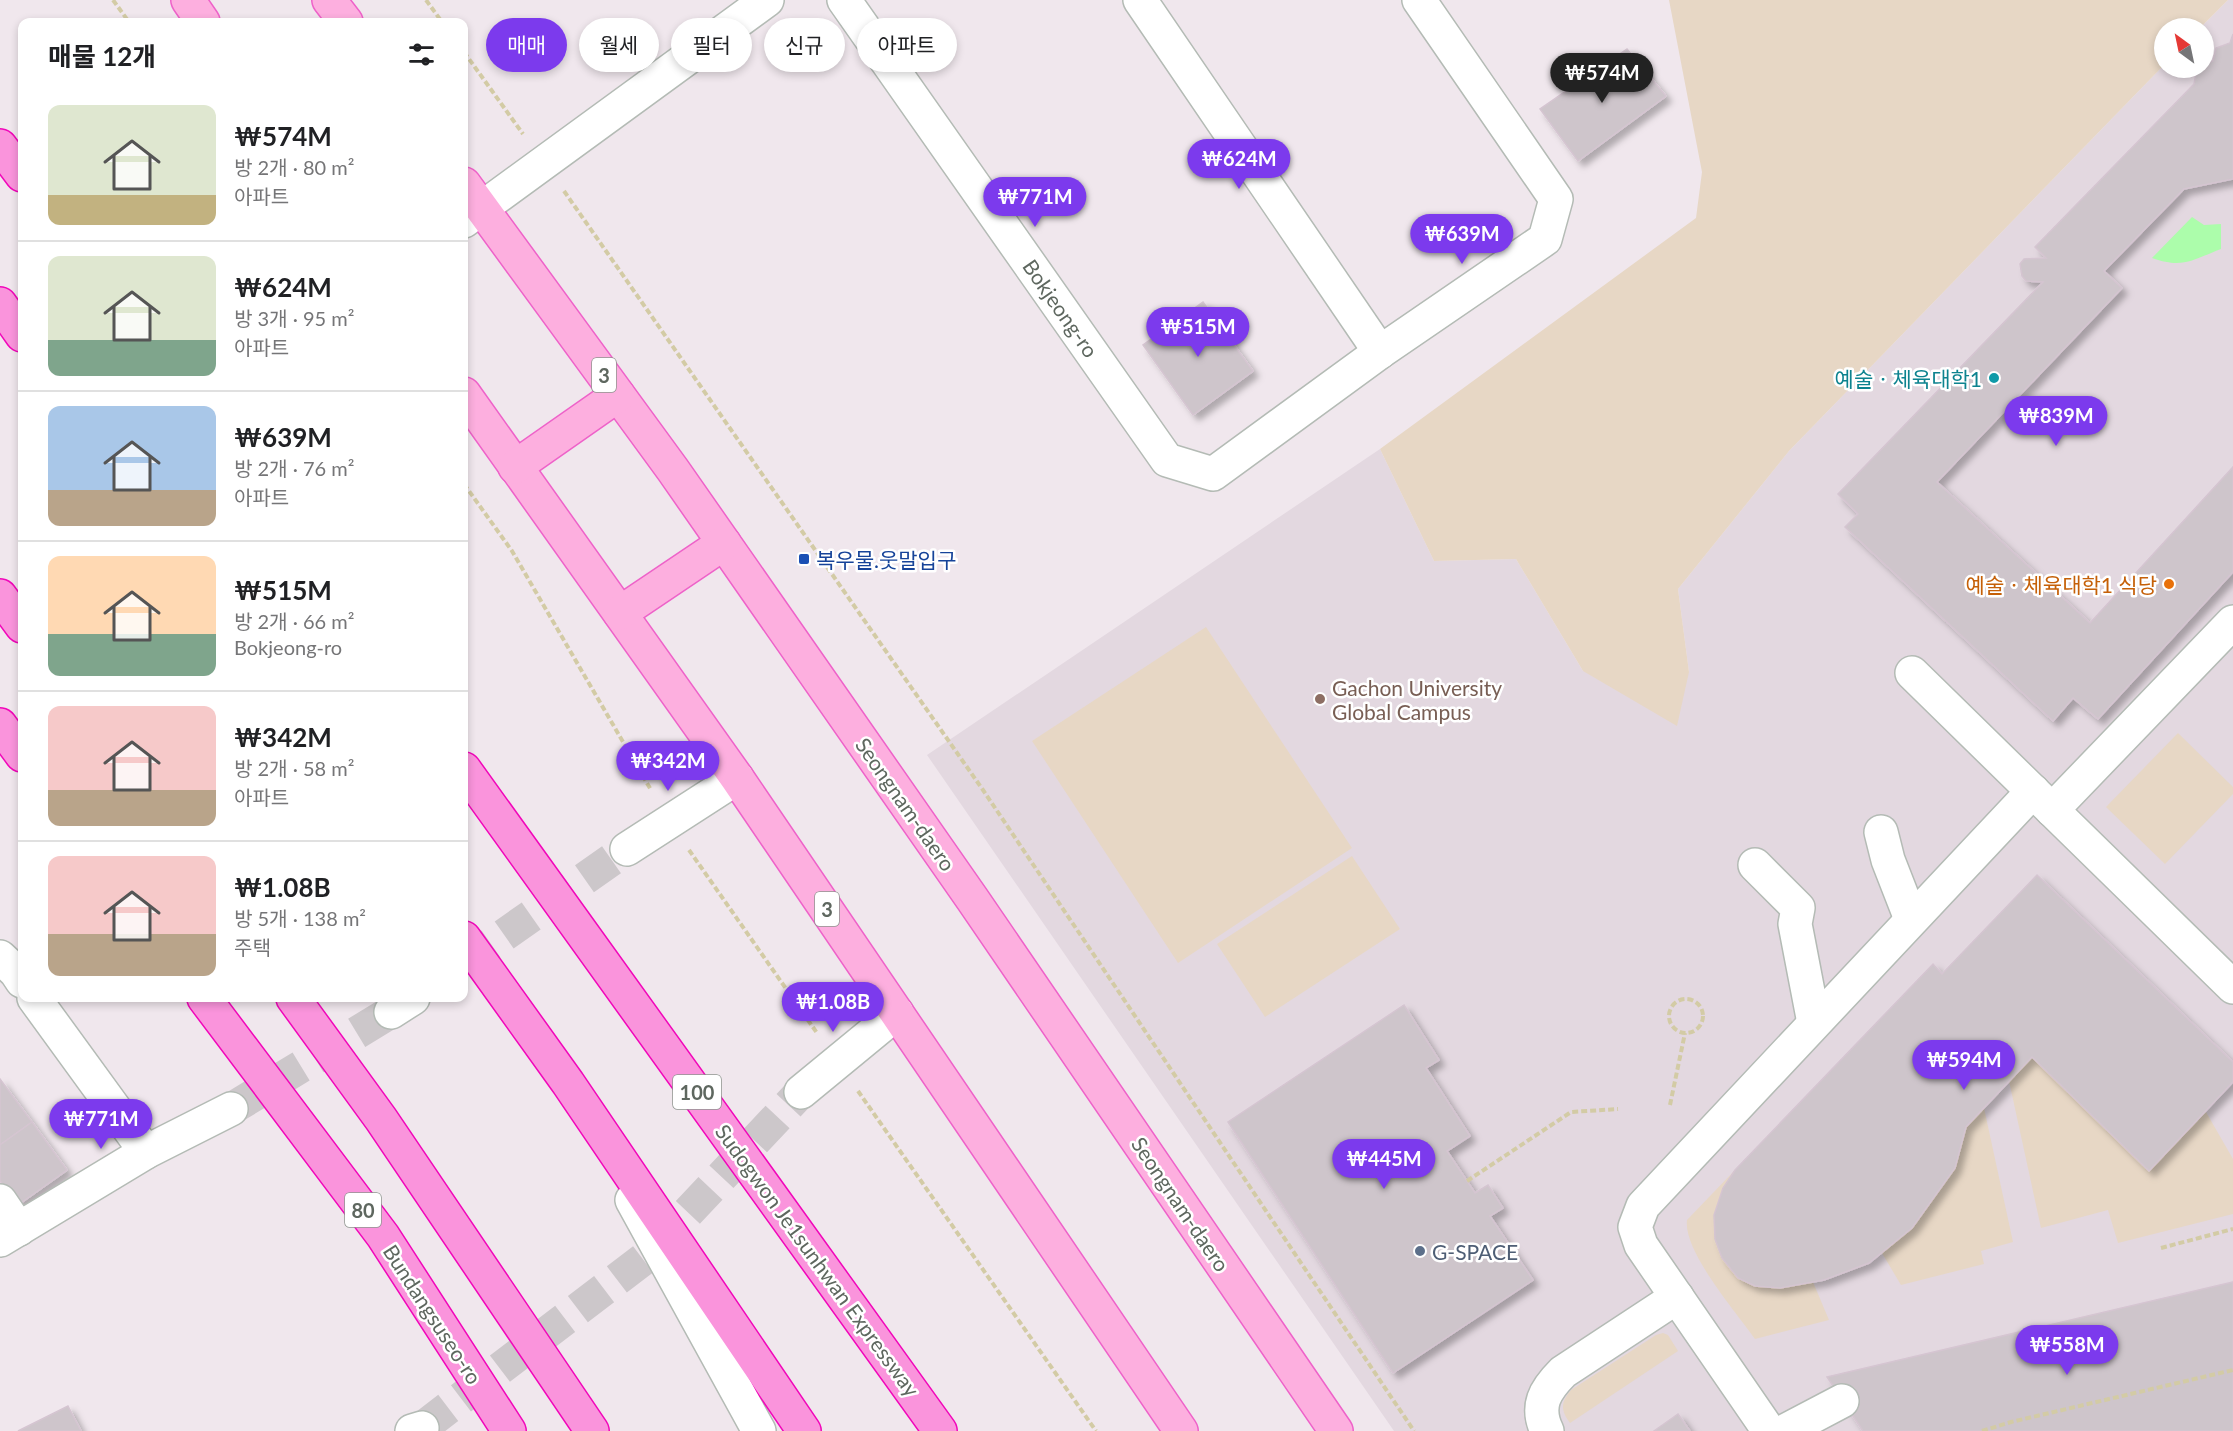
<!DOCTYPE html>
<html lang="ko">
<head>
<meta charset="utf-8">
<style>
  :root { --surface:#fff; --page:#f6f6f6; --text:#202124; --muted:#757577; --line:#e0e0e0; --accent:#7c3aed }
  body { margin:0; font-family:Lato,"Noto Sans KR",sans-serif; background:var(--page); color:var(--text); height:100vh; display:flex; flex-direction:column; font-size:22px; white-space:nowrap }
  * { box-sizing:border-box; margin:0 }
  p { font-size:20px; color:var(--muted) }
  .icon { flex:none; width:33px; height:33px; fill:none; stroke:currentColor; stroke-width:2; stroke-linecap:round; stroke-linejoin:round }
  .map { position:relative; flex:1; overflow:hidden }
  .details { position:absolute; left:18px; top:18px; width:450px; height:984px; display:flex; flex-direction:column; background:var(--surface); border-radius:12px; box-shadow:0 3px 9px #0003 }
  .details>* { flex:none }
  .banner { position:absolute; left:486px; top:18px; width:570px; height:54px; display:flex; gap:12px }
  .needle { width:39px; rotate:327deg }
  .tools { position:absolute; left:2154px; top:18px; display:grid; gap:12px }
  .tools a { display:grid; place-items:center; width:60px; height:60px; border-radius:50%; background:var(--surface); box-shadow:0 3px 9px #0003; font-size:30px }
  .price { position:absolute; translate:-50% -51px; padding:0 14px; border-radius:21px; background:var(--accent); color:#fff; font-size:20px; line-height:39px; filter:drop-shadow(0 2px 3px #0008) }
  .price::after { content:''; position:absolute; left:50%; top:36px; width:18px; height:14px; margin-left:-9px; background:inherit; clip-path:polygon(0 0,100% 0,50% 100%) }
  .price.on { background:#222; color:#fff }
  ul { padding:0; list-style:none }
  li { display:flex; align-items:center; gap:18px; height:150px; padding:0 30px }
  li+li { border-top:2px solid var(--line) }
  li span { display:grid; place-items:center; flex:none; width:168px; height:120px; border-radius:12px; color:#555 }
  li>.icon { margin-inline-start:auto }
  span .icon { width:72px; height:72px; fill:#fffc; stroke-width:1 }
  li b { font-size:26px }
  h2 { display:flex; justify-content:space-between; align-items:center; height:72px; padding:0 30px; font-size:26px }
  .tag { padding:0 21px; border-radius:27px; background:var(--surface); box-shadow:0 3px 9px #0003; font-size:21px; line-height:54px }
  .tag.on { background:var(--accent); color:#fff }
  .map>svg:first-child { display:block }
  .education { fill:#e3d8e0 }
  .green { fill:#e7d7c5 }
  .water { fill:#acfdab }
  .building { fill:#cec5cb; stroke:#d5c5d1; stroke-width:1.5; filter:url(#shadow) }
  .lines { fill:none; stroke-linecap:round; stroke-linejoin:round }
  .minor-tunnel { stroke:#ccc7ca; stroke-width:33; stroke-dasharray:33 16; stroke-linecap:butt }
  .minor-casing { stroke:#b4bbb5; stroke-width:36 }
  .major-casing { stroke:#ee62c9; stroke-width:36 }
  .highway-casing { stroke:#f107ba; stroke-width:36 }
  .path { stroke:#d3cba5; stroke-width:4; stroke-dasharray:6 3; stroke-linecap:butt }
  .minor { stroke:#fff; stroke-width:33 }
  .major { stroke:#fdafdf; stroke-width:33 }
  .highway { stroke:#fa94dc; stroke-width:33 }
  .culture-dot { fill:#0f9aa8; stroke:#fff; stroke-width:2 }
  .transit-dot { fill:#1a4fb4; stroke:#fff; stroke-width:2 }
  .food-dot { fill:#e8710a; stroke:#fff; stroke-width:2 }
  .education-dot { fill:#8d6e63; stroke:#fff; stroke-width:2 }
  .service-dot { fill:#5c6f8a; stroke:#fff; stroke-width:2 }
  .labels { text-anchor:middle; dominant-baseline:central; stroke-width:5; stroke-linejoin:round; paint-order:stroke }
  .shield { fill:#fff; stroke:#8e958f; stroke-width:1.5 }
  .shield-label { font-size:20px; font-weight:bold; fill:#5e675f }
  .street-label { font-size:21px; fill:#5e675f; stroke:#fff }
  .culture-label { font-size:21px; fill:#0d838f; stroke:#fff; text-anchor:end }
  .transit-label { font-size:21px; fill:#164399; stroke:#fff; text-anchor:start }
  .food-label { font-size:21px; fill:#c56008; stroke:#fff; text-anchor:end }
  .education-label { font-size:21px; fill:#785e54; stroke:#fff; text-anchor:start }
  .service-label { font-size:21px; fill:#4e5e75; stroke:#fff; text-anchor:start }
</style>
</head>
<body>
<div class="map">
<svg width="2233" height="1431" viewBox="0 0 2233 1431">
  <defs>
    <filter id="shadow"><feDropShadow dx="5.5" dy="5.5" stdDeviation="3" flood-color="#0004"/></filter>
  </defs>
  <rect width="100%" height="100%" fill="#f0e7ed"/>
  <path class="education" d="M 2228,0 L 2233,0 L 2233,1431 L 1394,1431 L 927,755 L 1380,449 L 1434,561 L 1516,559 L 1583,671 L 1689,672 L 1678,589 L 1789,451 L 2164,65 L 2164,68 L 2204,68 L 2204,28 L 2200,28 Z"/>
  <g class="green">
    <path d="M 1669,0 L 2228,0 L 2200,28 L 2164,28 L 2164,65 L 1789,451 L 1678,589 L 1689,672 L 1677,726 L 1583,671 L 1516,559 L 1434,561 L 1380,449 L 1696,218 L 1702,172 Z"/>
    <path d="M 1206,627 L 1352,848 L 1178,963 L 1032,741 Z"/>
    <path d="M 2178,733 L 2233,787 L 2233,794 L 2165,864 L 2106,807 Z"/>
    <path d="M 1352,856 L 1400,929 L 1265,1017 L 1217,944 Z"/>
    <path d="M 2032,1057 L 2149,1171 L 2206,1112 L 2233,1159 L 2233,1214 L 2118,1243 L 2108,1210 L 2041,1228 L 2009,1081 Z"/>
    <path d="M 1984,1108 L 2013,1242 L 1981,1251 L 1984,1264 L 1901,1285 L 1882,1253 L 1912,1228 L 1955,1168 L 1966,1127 Z"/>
    <path d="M 1735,1170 C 1715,1200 1704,1234 1728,1265 C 1736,1275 1744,1284 1757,1286 C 1776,1290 1794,1286 1813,1282 L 1829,1320 L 1755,1339 C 1736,1312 1683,1251 1687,1220 Z"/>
    <path d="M 1663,1333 L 1668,1335 L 1678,1351 L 1570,1423 C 1560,1410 1561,1402 1571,1390 L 1656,1335 Z"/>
  </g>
  <path class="water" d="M 2192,217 L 2204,225 L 2221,224 L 2221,249 C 2192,260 2183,269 2152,258 Z"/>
  <g class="building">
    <path d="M 2233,34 L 2233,179 L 2184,189 L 2104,271 L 2122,288 L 1937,482 L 2090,623 L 2233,467 L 2233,572 L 2098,719 L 2073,698 L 2053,721 L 1845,527 L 1858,514 L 1838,494 L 2043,282 L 2026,281 L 2022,276 L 2020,264 L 2024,259 L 2046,258 L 2035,247 L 2194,84 L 2197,68 L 2204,68 L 2204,65 L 2213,61 L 2216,48 L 2230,43 Z"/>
    <path d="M 1627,49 L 1666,96 L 1578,161 L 1540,109 Z"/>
    <path d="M 1203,302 L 1253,371 L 1193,415 L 1143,345 Z"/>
    <path d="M 2037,875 L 2233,1062 L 2233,1082 L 2149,1171 L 2032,1057 L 1966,1127 L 1955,1168 L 1912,1228 L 1869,1263 L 1824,1280 L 1780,1288 L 1755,1286 L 1738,1278 L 1722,1258 L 1715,1239 L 1714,1215 L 1723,1188 L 1735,1170 L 1933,964 L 1942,974 Z"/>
    <path d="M 1404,1005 L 1439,1060 L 1426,1068 L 1470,1136 L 1447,1151 L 1475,1193 L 1488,1185 L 1503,1208 L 1490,1216 L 1533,1280 L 1393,1373 L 1228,1122 Z"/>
    <path d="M 0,1079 L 32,1122 L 0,1145 Z"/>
    <path d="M 32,1122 L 67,1170 L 18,1205 L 0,1181 L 0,1145 Z"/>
    <path d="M 2233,1282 L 2233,1431 L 1863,1431 L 1827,1377 Z"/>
    <path d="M 68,1406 L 81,1431 L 18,1431 Z"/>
    <path d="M 1678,1414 L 1690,1431 L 1654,1431 Z"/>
  </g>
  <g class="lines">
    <g class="minor-tunnel">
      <path d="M 464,963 L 627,849"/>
      <path d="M 231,1109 L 391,1012"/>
      <path d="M 422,1428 L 645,1258 L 801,1092"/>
    </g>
    <defs>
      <g id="minor">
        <path d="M 844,0 L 1167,460 L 1213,474 L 1380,352 L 1545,239 L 1556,199 L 1419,0"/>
        <path d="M 1140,0 L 1380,352"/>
        <path d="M 464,221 L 767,0"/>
        <path d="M 1912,673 L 2233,987"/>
        <path d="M 2052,810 L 2233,622"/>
        <path d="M 1881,832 L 1888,860 L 1911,919"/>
        <path d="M 627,849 L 737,778"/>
        <path d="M 1755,865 L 1798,908 L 1795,924 L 1814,1023"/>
        <path d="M 0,957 L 16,972 L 22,981"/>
        <path d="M 34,998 L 146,1152"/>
        <path d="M 391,1012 L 413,998"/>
        <path d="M 801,1092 L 897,1013"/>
        <path d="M 632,1200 L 759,1431"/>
        <path d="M 0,1201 L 19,1229"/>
        <path d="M 0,1240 L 146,1152 L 231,1109"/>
        <path d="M 412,1431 L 422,1428"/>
        <path d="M 1547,1431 C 1535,1406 1545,1390 1563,1372 L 1677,1297"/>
        <path d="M 1769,1431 L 1641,1245 L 1635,1227 L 1643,1206 L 2033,791"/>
        <path d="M 1785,1431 L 1842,1401"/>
      </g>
      <g id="major">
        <path d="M 188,0 L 203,22"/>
        <path d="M 329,0 L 346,22"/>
        <path d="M 464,184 L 673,470 L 973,900 L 1336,1431"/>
        <path d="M 464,394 L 737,778 L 1181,1431"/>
        <path d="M 515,467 L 618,395"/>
        <path d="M 620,613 L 724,543"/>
      </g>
      <g id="highway">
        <path d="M 0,146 L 22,175"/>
        <path d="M 0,304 L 22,335"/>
        <path d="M 0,596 L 22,626"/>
        <path d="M 0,725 L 22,755"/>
        <path d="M 464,769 L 940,1431"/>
        <path d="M 464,938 L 568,1083 L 804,1431"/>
        <path d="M 204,998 L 383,1236 L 509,1431"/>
        <path d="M 293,998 L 381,1119 L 592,1431"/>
      </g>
    </defs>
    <use href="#minor" class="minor-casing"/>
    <use href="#major" class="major-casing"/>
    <use href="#highway" class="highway-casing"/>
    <g class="path">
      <path d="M 113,0 L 129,22"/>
      <path d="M 426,0 L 442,22"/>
      <path d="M 464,52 L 523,134"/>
      <path d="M 564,191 L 983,790 L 1414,1431"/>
      <path d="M 464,484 L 512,551 L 651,790"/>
      <path d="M 689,850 L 817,1033"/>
      <circle cx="1686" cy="1016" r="17"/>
      <path d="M 858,1091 L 1096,1431"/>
      <path d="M 1670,1105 L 1685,1033"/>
      <path d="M 1467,1181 L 1571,1112 L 1618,1109"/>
      <path d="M 2161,1248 L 2233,1229"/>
      <path d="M 1982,1431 L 2011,1422 L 2233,1370"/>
    </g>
    <use href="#minor" class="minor"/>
    <use href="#major" class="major"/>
    <use href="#highway" class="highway"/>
  </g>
  <circle class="culture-dot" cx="1994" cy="378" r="6"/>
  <rect class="transit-dot" x="798" y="553" width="12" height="12" rx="3"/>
  <circle class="food-dot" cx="2169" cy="584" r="6"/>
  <circle class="education-dot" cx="1320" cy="699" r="6"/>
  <circle class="service-dot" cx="1420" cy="1251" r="6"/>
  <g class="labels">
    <g class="shield">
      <rect x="592" y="358" width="24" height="34" rx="4.5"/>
      <rect x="815" y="892" width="24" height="34" rx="4.5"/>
      <rect x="673" y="1075" width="48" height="34" rx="4.5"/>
      <rect x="345" y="1193" width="36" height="34" rx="4.5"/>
    </g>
    <g class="shield-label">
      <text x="604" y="375">3</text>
      <text x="827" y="909">3</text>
      <text x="697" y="1092">100</text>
      <text x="363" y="1210">80</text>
    </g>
    <g class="street-label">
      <text transform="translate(1061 308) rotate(55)">Bokjeong-ro</text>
      <text transform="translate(906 804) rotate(55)">Seongnam-daero</text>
      <text transform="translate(1181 1204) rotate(56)">Seongnam-daero</text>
      <text transform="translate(818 1260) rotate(54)">Sudogwon Je1sunhwan Expressway</text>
      <text transform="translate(433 1314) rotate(57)">Bundangsuseo-ro</text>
    </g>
    <g class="culture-label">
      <text x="1982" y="378">예술ㆍ체육대학1</text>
    </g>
    <g class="transit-label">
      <text x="816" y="559">복우물.웃말입구</text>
    </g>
    <g class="food-label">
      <text x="2157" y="584">예술ㆍ체육대학1 식당</text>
    </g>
    <g class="education-label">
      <text x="1332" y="687">Gachon University<tspan x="1332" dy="24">Global Campus</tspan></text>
    </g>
    <g class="service-label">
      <text x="1432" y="1251">G-SPACE</text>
    </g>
  </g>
</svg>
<div class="tools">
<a><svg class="needle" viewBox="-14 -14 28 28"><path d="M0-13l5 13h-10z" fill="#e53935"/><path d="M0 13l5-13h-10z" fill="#757577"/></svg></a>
</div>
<b class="price on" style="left:1602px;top:104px">₩574M</b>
<b class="price" style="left:1239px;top:190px">₩624M</b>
<b class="price" style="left:1035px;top:228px">₩771M</b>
<b class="price" style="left:1462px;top:265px">₩639M</b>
<b class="price" style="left:1198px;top:358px">₩515M</b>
<b class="price" style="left:2056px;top:447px">₩839M</b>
<b class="price" style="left:668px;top:792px">₩342M</b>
<b class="price" style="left:833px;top:1033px">₩1.08B</b>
<b class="price" style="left:1964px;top:1091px">₩594M</b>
<b class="price" style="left:101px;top:1150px">₩771M</b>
<b class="price" style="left:1384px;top:1190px">₩445M</b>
<b class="price" style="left:2067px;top:1376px">₩558M</b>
<div class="banner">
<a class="tag on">매매</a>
<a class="tag">월세</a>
<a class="tag">필터</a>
<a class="tag">신규</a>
<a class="tag">아파트</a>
</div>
<section class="details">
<h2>매물 12개<svg class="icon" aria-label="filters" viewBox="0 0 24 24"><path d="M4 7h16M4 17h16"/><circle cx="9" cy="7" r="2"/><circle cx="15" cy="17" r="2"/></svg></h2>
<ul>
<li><span style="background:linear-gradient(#dfe7d0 75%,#c2b280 0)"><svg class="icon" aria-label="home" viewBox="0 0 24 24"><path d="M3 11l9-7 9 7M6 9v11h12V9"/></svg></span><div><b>₩574M</b><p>방 2개 · 80 m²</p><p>아파트</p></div></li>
<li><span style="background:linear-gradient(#dfe7d0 70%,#7fa58c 0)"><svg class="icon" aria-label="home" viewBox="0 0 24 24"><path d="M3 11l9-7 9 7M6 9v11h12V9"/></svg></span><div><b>₩624M</b><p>방 3개 · 95 m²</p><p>아파트</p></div></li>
<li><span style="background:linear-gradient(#a9c7e8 70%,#b9a48a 0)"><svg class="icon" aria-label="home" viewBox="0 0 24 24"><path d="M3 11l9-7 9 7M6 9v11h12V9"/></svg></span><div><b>₩639M</b><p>방 2개 · 76 m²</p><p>아파트</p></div></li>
<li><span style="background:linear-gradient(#ffd9b3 65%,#7fa58c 0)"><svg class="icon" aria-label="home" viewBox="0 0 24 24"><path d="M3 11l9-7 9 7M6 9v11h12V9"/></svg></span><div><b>₩515M</b><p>방 2개 · 66 m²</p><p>Bokjeong-ro</p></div></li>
<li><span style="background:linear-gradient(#f6c9c9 70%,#b9a48a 0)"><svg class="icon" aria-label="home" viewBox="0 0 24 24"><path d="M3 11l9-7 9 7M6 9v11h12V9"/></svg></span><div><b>₩342M</b><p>방 2개 · 58 m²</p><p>아파트</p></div></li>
<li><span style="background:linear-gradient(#f6c9c9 65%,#b9a48a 0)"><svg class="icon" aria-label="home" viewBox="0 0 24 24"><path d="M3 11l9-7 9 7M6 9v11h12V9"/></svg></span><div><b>₩1.08B</b><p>방 5개 · 138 m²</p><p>주택</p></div></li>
</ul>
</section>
</div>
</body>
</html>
